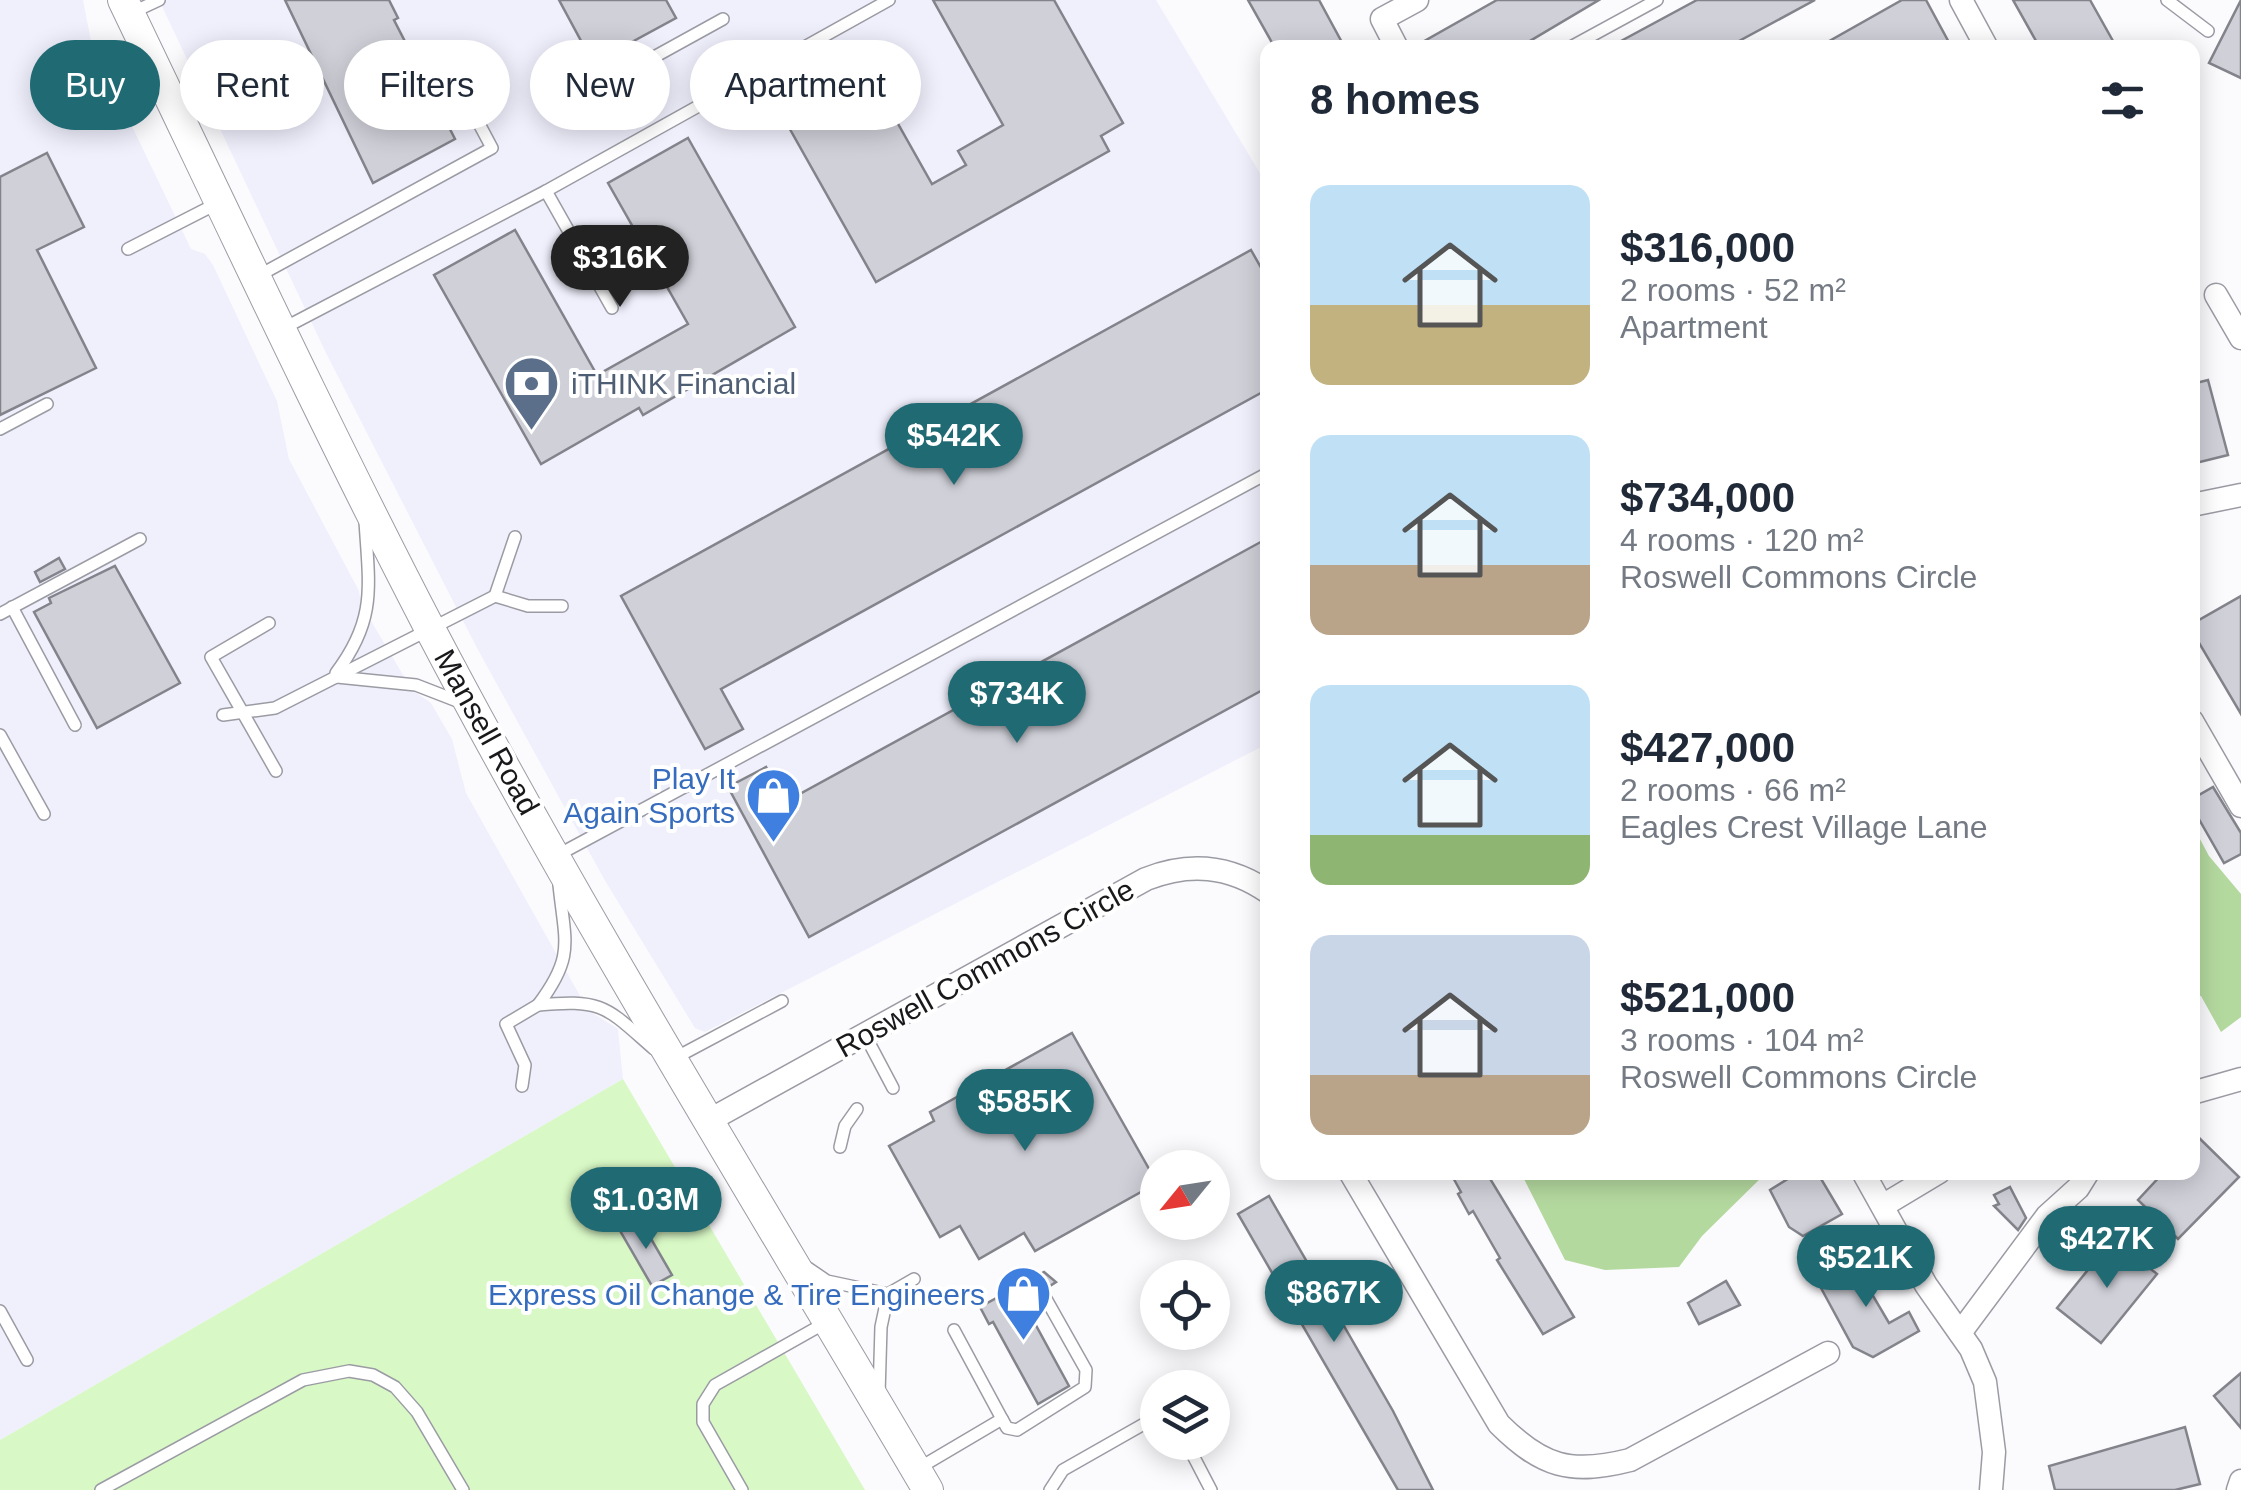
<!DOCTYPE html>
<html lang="en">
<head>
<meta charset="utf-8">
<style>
  :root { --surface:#fff; --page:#f2f2f3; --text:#1f2937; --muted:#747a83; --accent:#206a74 }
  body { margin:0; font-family:Arial,sans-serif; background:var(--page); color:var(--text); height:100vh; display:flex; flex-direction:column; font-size:38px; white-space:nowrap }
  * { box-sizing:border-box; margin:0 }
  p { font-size:32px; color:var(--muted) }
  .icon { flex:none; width:55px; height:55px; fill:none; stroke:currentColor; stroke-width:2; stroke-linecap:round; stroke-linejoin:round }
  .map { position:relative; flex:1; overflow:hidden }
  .sheet { position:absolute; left:1260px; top:40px; width:940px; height:1140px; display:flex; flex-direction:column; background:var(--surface); border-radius:20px; box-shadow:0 5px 25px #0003 }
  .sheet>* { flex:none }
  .hud { position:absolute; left:30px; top:40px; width:950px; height:90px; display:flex; gap:20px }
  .needle { width:65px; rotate:240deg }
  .buttons { position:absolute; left:1140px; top:1150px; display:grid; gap:20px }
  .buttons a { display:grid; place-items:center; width:90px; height:90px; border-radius:50%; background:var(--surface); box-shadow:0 5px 25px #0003; font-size:50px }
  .price { position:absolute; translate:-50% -85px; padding:0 22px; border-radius:35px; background:var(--accent); color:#fff; font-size:32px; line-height:65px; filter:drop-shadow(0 2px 5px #0008) }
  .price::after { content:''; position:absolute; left:50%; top:60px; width:30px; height:22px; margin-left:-15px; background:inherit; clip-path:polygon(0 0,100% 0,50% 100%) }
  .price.current { background:#222; color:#fff }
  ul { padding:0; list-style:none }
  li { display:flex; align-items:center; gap:30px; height:250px; padding:0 50px }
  li span { display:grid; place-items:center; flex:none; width:280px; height:200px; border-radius:20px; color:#555 }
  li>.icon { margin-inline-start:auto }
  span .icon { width:120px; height:120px; fill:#fffc; stroke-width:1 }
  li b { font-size:42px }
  h2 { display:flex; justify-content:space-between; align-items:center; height:120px; padding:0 50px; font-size:42px }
  .tag { padding:0 35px; border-radius:45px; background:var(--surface); box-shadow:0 5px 25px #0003; font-size:35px; line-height:90px }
  .tag.current { background:var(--accent); color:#fff }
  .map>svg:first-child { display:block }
  .built { fill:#f0f0fd }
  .green { fill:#d8f8c5 }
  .forest { fill:#b4d99f }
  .building { fill:#d0d0d9; stroke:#83838b; stroke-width:2.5 }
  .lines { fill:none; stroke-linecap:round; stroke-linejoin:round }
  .service-casing { stroke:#9b9ba4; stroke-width:14 }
  .minor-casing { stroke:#9b9ba4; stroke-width:25 }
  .secondary-casing { stroke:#9b9ba4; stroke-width:32 }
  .service { stroke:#fff; stroke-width:11 }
  .minor { stroke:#fff; stroke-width:22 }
  .secondary { stroke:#fff; stroke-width:30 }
  .labels { text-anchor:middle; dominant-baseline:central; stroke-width:8; stroke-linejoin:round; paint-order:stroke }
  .service-label { font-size:30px; fill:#4e5e75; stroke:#fff; text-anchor:start }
  .street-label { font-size:30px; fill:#19191c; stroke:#fff }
  .shop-label { font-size:30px; fill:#366cbe; stroke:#fff; text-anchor:end }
</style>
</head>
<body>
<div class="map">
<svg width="2241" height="1490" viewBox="0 0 2241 1490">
  <rect width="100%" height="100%" fill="#fbfbfe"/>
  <g class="built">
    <path d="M 0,0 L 83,0 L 91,41 L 191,249 L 205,254 L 213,265 L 277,401 L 289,459 L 359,591 L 361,604 L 412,690 L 431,703 L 452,739 L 466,793 L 588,1010 L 618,1029 L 623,1079 L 0,1440 Z"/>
    <path d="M 159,0 L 1156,0 L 1267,185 L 1267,744 L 705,1032 L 695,1028 L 604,879 L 477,648 L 326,353 Z"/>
  </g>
  <path class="green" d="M 623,1079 L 865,1490 L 0,1490 L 0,1440 Z"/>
  <g class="forest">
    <path d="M 2193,826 L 2209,856 L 2241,894 L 2241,1017 L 2221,1032 L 2201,996 L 2193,995 Z"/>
    <path d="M 1521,1173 L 1766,1173 L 1702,1236 L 1679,1267 L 1605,1270 L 1565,1260 Z"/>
  </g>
  <g class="building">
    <path d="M 285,0 L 389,0 L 398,18 L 394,20 L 455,139 L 373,183 Z"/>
    <path d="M 559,0 L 666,0 L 676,18 L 593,63 Z"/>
    <path d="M 933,0 L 1054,0 L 1123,123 L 1101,136 L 1109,151 L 876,282 L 769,92 L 853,44 L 932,184 L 966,165 L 958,151 L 1003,125 Z"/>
    <path d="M 1248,0 L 1319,0 L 1345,48 L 1275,48 Z"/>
    <path d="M 1497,0 L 1599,0 L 1518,48 L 1412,48 Z"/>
    <path d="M 1697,0 L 1815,0 L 1726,48 L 1608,48 Z"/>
    <path d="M 1902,0 L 1926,0 L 1952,48 L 1817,48 Z"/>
    <path d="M 2013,0 L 2090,0 L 2113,41 L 2101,48 L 2040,48 Z"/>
    <path d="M 2241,0 L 2241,78 L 2209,63 Z"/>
    <path d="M 688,138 L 795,327 L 643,415 L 639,408 L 541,464 L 434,275 L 515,230 L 597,375 L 688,324 L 608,183 Z"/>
    <path d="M 47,153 L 84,227 L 37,250 L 96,368 L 0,415 L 0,177 Z"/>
    <path d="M 1251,250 L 1268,280 L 1268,389 L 721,689 L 743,729 L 705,749 L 621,596 Z"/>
    <path d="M 2208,380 L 2228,455 L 2192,464 L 2192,384 Z"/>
    <path d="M 1268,538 L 1268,687 L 809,937 L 728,787 L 766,767 L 785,802 Z"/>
    <path d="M 59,558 L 65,569 L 40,582 L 35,572 Z"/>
    <path d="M 115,566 L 180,683 L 97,728 L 34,612 L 51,603 L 49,598 Z"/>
    <path d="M 2241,596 L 2241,714 L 2192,631 L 2192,624 Z"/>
    <path d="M 2213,787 L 2241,833 L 2241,854 L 2224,863 L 2192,807 L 2192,799 Z"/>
    <path d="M 1072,1033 L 1157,1183 L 1035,1251 L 1024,1233 L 979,1259 L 960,1226 L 940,1237 L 889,1146 L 934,1121 L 930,1112 Z"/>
    <path d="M 2192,1131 L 2239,1177 L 2178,1239 L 2138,1200 L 2164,1172 L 2192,1172 Z"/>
    <path d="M 1450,1172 L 1486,1172 L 1574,1317 L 1543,1334 L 1497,1260 L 1500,1258 L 1473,1211 L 1469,1214 L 1458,1194 L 1461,1192 Z"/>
    <path d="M 1799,1172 L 1817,1172 L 1842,1214 L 1803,1236 L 1789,1227 L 1770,1190 Z"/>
    <path d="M 2010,1187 L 2026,1218 L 2018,1230 L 1994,1206 L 1999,1204 L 1994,1195 Z"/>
    <path d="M 1269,1196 L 1393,1411 L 1433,1490 L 1398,1490 L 1238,1214 Z"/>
    <path d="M 639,1218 L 672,1275 L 652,1286 L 619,1229 Z"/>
    <path d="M 2113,1239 L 2157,1274 L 2101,1343 L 2057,1308 Z"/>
    <path d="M 1877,1253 L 1885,1272 L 1866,1284 L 1889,1323 L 1909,1312 L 1919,1331 L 1873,1357 L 1853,1347 L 1821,1288 Z"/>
    <path d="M 1044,1272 L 1056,1282 L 1039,1293 L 1032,1318 L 1069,1386 L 1038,1404 L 993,1322 L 989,1324 L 980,1307 Z"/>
    <path d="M 1726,1281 L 1740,1305 L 1699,1324 L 1688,1303 Z"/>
    <path d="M 2241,1373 L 2241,1428 L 2214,1396 Z"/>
    <path d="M 2185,1427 L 2200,1484 L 2175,1490 L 2055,1490 L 2049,1466 Z"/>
  </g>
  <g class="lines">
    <defs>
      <g id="service">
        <path d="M 2167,0 L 2208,31"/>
        <path d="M 131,13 L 159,0"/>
        <path d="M 1569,48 L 1657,0"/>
        <path d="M 578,99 L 723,19"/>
        <path d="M 546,191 L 612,308"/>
        <path d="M 128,249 L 218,203"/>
        <path d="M 258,276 L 492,148 L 476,118"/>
        <path d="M 284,328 L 546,191 L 889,0"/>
        <path d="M 0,429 L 47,404"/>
        <path d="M 495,596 L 515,537"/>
        <path d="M 12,607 L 75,725"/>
        <path d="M 0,614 L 140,539"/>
        <path d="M 269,623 L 211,657 L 276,771"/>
        <path d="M 336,673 C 377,619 369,586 365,521"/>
        <path d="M 337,677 L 416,685 L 465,704"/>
        <path d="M 223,715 L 275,708 L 495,596 L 528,606 L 562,606"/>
        <path d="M 0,735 L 44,814"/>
        <path d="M 556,856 L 1268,473"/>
        <path d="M 559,885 C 565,943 575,956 538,1005 C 604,999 606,1007 654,1049"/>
        <path d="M 865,1035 L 893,1088"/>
        <path d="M 675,1058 L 782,1001"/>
        <path d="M 522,1086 L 525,1065 L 506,1024 L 538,1005"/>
        <path d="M 840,1147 L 845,1126 L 857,1109"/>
        <path d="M 808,1268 L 827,1281 L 888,1294 L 914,1279"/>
        <path d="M 0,1311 L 27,1360"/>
        <path d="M 954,1330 L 1002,1419"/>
        <path d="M 879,1394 L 881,1327 L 888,1294"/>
        <path d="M 1186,1442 L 1211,1490"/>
        <path d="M 919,1468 L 1002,1419 L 1007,1428 L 1017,1430 L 1085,1387 L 1086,1370 L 1046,1299"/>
        <path d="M 101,1490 L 303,1380 L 349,1371 L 373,1375 L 395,1387 L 417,1412 L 463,1490"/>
        <path d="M 742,1490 L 703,1422 L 703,1404 L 715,1385 L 825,1323"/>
        <path d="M 1050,1490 L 1063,1470 L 1158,1416"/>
      </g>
      <g id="minor">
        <path d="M 1961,0 L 1987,48"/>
        <path d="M 1397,48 L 1382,19 L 1417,0"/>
        <path d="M 2216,295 L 2241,338"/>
        <path d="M 2192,505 L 2241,495"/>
        <path d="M 2192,721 L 2241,806"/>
        <path d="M 2192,1093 L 2241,1079"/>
        <path d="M 710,1120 L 1146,879 C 1189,862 1229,865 1268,892"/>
        <path d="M 1350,1172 L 1499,1424 C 1542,1467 1571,1475 1630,1460 L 1828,1353"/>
        <path d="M 1863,1172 L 1926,1285 L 1971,1349 L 1985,1382 L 1994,1452 L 1991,1490"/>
        <path d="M 1884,1205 L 1939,1172"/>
        <path d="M 1960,1333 L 2047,1216 L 2078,1188 L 2088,1172"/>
        <path d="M 2238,1490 L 2241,1481"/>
      </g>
      <path id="secondary" d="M 123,0 C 224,210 322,421 429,627 C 583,921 760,1204 928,1490"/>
    </defs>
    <use href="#service" class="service-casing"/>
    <use href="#minor" class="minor-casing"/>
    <use href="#secondary" class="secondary-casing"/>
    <use href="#service" class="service"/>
    <use href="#minor" class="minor"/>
    <use href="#secondary" class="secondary"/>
  </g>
  <defs>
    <symbol id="bank-pin" viewBox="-11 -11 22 30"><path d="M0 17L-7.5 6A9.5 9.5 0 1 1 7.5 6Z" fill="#5c6f8a" stroke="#fff"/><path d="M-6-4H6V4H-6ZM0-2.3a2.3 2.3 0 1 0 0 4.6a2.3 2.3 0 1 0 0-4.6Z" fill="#fff"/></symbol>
    <symbol id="shop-pin" viewBox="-11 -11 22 30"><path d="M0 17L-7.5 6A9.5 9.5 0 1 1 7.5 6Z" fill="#3f7fe0" stroke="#fff"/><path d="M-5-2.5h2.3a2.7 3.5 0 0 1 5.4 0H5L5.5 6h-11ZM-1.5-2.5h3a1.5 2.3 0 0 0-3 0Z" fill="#fff"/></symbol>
  </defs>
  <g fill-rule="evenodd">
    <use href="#bank-pin" x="500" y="352" width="63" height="86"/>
    <use href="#shop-pin" x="742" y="764" width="63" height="86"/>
    <use href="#shop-pin" x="992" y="1262" width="63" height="86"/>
  </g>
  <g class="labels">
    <g class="service-label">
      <text x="571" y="383">iTHINK Financial</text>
    </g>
    <g class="street-label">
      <text transform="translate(487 732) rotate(61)">Mansell Road</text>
      <text transform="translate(985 968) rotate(-29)">Roswell Commons Circle</text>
    </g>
    <g class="shop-label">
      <text x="735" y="778">Play It<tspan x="735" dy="34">Again Sports</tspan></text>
      <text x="985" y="1294">Express Oil Change &amp; Tire Engineers</text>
    </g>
  </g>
</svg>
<div class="buttons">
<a><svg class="needle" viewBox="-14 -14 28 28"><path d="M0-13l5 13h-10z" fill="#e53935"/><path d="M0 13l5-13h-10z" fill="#747a83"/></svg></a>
<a><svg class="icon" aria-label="locate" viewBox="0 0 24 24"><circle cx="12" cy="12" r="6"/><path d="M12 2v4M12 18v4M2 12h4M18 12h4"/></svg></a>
<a><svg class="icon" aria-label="layers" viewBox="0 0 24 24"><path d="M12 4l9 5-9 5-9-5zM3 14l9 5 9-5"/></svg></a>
</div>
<b class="price current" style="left:620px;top:310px">$316K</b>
<b class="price" style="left:954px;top:488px">$542K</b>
<b class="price" style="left:1017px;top:746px">$734K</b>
<b class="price" style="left:1025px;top:1154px">$585K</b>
<b class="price" style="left:646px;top:1252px">$1.03M</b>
<b class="price" style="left:2107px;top:1291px">$427K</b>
<b class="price" style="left:1866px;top:1310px">$521K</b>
<b class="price" style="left:1334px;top:1345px">$867K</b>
<div class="hud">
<a class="tag current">Buy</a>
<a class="tag">Rent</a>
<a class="tag">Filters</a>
<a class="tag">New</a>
<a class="tag">Apartment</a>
</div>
<section class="sheet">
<h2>8 homes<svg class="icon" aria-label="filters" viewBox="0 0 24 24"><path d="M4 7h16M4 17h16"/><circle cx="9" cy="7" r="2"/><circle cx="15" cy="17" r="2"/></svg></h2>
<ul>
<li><span style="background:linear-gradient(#bfe0f5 60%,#c2b280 0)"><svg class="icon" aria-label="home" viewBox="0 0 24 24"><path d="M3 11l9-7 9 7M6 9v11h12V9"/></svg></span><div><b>$316,000</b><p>2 rooms · 52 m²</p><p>Apartment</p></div></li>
<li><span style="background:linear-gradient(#bfe0f5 65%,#b9a48a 0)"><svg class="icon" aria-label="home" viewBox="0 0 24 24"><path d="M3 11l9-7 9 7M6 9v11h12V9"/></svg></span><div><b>$734,000</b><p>4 rooms · 120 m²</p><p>Roswell Commons Circle</p></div></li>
<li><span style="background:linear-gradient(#bfe0f5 75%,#8fb573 0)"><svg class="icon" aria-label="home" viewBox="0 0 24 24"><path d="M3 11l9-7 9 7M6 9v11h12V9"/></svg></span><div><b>$427,000</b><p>2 rooms · 66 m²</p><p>Eagles Crest Village Lane</p></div></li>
<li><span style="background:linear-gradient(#c9d6e8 70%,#b9a48a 0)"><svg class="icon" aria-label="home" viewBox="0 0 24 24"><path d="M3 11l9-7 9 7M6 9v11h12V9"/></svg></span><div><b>$521,000</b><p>3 rooms · 104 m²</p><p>Roswell Commons Circle</p></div></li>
</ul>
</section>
</div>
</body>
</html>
